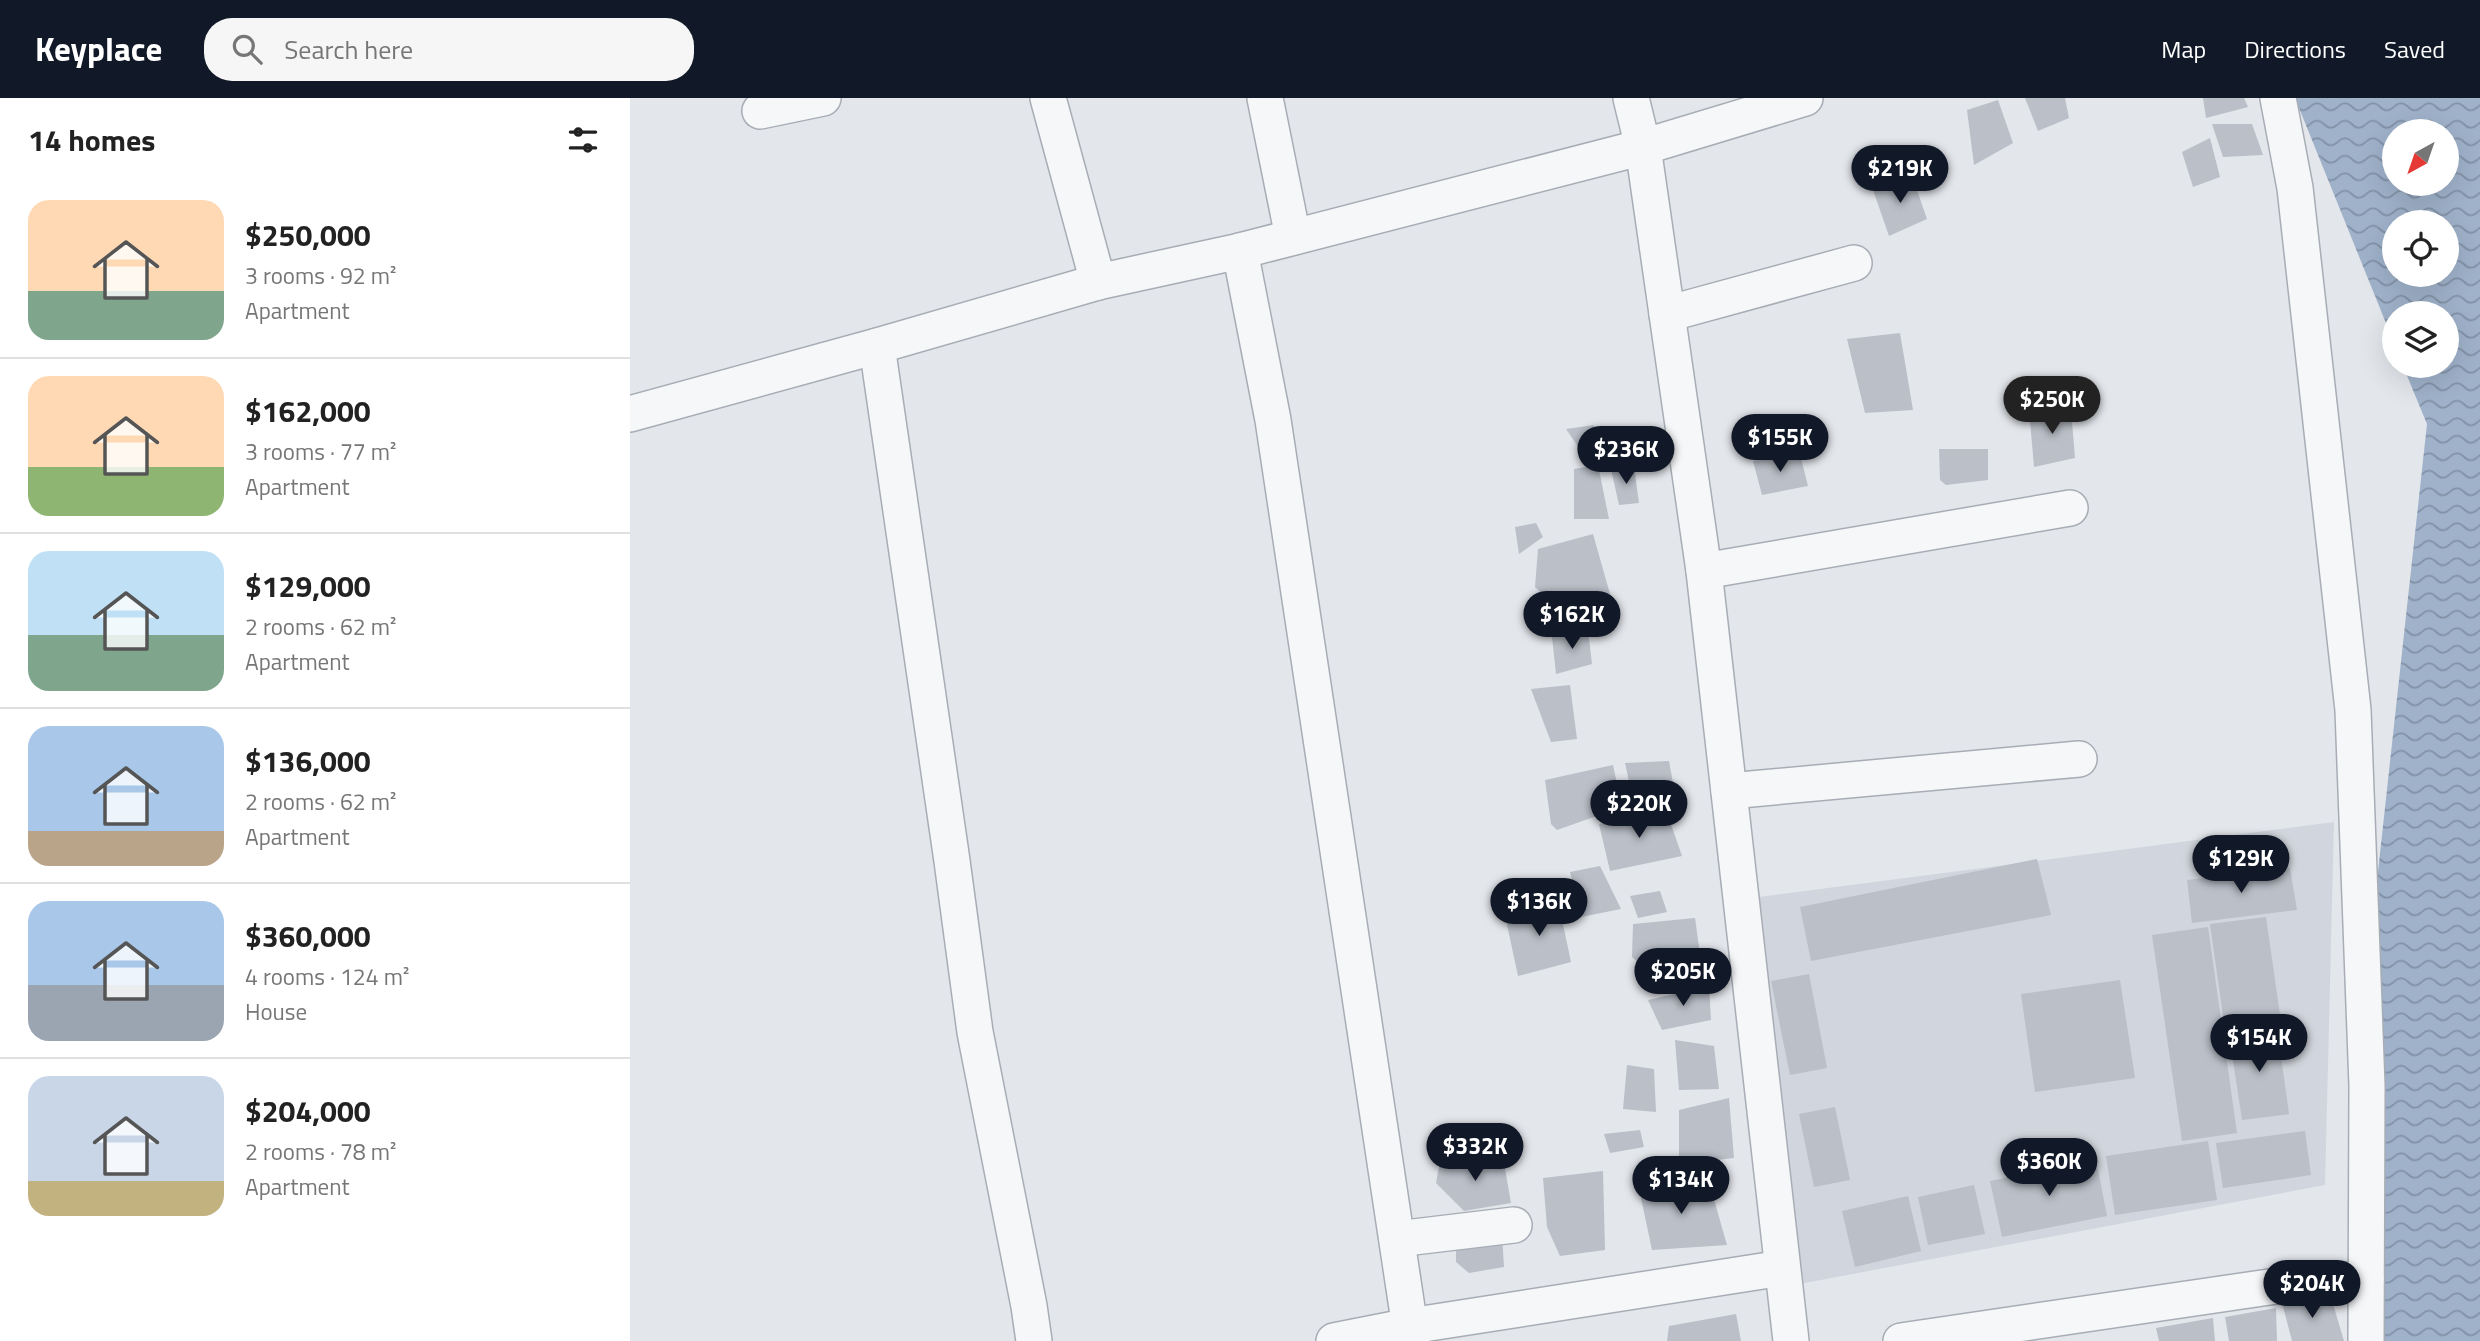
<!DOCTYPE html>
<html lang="en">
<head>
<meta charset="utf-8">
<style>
  :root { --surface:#fff; --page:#f6f6f6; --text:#222; --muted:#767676; --line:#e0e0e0; --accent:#111827 }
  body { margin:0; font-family:"Titillium Web",sans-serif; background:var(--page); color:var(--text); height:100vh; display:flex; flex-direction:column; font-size:26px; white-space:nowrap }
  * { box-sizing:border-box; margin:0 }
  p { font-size:23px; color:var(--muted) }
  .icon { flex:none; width:38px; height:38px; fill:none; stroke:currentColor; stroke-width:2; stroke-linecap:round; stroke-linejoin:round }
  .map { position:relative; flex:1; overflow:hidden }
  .sheet { display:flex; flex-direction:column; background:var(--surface); width:630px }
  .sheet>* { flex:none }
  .needle { width:46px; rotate:220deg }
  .controls { position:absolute; left:1752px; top:21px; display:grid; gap:14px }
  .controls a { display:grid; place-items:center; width:77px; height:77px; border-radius:50%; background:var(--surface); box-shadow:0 7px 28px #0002; font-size:35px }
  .price { position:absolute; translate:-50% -60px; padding:0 16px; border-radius:24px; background:var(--accent); color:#fff; font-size:23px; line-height:46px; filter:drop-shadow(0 2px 4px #0008) }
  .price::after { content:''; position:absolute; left:50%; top:42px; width:21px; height:16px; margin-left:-10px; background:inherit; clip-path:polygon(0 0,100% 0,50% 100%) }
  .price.selected { background:#222; color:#fff }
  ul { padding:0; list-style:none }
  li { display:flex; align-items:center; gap:21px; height:175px; padding:0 28px }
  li+li { border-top:2px solid var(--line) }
  li span { display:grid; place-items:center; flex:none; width:196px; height:140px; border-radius:21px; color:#555 }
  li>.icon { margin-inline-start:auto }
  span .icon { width:84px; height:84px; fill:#fffc; stroke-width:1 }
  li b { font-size:30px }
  h2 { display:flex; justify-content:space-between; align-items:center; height:84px; padding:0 28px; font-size:30px }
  header { display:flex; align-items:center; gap:42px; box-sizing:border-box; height:98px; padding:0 35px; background:var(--accent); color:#fff }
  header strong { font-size:33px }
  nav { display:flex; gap:38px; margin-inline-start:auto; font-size:24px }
  .search { width:490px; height:63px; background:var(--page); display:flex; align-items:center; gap:18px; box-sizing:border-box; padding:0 24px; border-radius:28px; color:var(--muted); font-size:26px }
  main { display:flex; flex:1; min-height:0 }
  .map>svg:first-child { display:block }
  .built { fill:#d1d5dd }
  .water { fill:url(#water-waves); fill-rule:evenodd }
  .building { fill:#babfc8 }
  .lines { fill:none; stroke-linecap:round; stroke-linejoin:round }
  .minor-casing { stroke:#a8adb5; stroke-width:38 }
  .minor { stroke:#f6f7f9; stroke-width:35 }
</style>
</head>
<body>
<header>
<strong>Keyplace</strong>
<div class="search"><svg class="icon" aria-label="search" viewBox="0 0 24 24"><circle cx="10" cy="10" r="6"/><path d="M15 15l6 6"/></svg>Search here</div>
<nav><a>Map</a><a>Directions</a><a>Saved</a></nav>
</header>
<main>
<section class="sheet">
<h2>14 homes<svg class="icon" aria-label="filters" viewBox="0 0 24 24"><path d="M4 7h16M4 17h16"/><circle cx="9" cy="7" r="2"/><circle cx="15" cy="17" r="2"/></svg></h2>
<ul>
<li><span style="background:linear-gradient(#ffd9b3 65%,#7fa58c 0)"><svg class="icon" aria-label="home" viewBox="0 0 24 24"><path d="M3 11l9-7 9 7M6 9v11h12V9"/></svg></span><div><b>$250,000</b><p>3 rooms · 92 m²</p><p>Apartment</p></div></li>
<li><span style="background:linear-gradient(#ffd9b3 65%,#8fb573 0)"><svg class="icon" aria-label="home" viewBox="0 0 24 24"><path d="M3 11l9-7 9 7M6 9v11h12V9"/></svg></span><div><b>$162,000</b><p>3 rooms · 77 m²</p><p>Apartment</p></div></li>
<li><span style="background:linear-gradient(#bfe0f5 60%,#7fa58c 0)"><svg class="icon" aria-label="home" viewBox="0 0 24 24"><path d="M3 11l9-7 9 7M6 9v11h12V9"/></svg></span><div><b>$129,000</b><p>2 rooms · 62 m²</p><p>Apartment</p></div></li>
<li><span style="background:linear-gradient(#a9c7e8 75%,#b9a48a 0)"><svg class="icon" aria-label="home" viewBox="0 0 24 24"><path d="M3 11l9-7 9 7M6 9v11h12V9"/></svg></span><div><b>$136,000</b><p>2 rooms · 62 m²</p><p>Apartment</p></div></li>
<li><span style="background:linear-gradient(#a9c7e8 60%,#9aa5b1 0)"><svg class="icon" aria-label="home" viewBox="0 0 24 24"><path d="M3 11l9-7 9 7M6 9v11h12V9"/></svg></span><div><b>$360,000</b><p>4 rooms · 124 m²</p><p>House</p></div></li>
<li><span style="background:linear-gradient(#c9d6e8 75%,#c2b280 0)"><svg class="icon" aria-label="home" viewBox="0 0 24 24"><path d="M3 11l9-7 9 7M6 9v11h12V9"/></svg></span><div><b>$204,000</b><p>2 rooms · 78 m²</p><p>Apartment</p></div></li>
</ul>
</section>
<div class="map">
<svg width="1850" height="1243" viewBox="0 0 1850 1243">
  <defs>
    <pattern id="water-waves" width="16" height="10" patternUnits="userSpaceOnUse" patternTransform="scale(1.75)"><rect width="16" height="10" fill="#9fb2ca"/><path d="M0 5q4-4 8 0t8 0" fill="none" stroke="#8291a6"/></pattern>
  </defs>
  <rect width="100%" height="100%" fill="#e3e6eb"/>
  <path class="built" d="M 1704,724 L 1695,1087 L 1159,1188 L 1114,801 Z"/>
  <path class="water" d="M 1665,0 L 1850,0 L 1850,1243 L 1750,1243 L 1746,792 L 1797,326 L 1773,268 L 1816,268 L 1816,215 L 1764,215 L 1764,245 ZM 1764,33 L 1816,33 L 1816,86 L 1764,86 ZM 1764,124 L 1816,124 L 1816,177 L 1764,177 Z"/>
  <g class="building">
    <path d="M 1395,0 L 1435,0 L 1439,20 L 1408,33 Z"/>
    <path d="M 1573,0 L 1614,0 L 1618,9 L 1576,20 Z"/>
    <path d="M 1368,2 L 1383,45 L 1344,67 L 1337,12 Z"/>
    <path d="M 1582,26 L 1622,26 L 1633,57 L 1593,59 Z"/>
    <path d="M 1580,40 L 1590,79 L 1563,89 L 1552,54 Z"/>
    <path d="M 1282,78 L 1297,121 L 1259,138 L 1242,89 Z"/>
    <path d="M 1270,235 L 1283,312 L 1235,315 L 1217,241 Z"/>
    <path d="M 1399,311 L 1441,312 L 1445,360 L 1404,369 Z"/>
    <path d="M 964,327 L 965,345 L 949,350 L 936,331 Z"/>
    <path d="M 1309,351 L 1358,351 L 1358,382 L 1316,387 L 1310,382 Z"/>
    <path d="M 1170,356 L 1178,388 L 1132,397 L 1123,363 Z"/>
    <path d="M 968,367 L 979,421 L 944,421 L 944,371 Z"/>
    <path d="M 1004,369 L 1009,405 L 989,407 L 981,371 Z"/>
    <path d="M 906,425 L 913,439 L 889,456 L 885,429 Z"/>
    <path d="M 963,436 L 980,496 L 922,506 L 905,489 L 908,451 Z"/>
    <path d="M 958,532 L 962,566 L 926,576 L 922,539 Z"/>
    <path d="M 940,587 L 947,641 L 921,644 L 901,591 Z"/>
    <path d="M 1039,663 L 1045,696 L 1003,702 L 995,665 Z"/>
    <path d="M 983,667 L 992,709 L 927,732 L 921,726 L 915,682 Z"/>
    <path d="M 1035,709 L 1052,758 L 980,773 L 969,726 Z"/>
    <path d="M 1407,761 L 1421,817 L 1181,863 L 1170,809 Z"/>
    <path d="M 970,768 L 991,811 L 951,819 L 940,774 Z"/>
    <path d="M 1660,770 L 1667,812 L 1562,825 L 1557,782 Z"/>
    <path d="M 1030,793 L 1037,814 L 1008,820 L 1000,798 Z"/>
    <path d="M 927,798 L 941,864 L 888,878 L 876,822 Z"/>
    <path d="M 1636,819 L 1651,924 L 1595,932 L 1580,826 Z"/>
    <path d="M 1065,820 L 1071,863 L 1020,875 L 1002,859 L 1003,826 Z"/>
    <path d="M 1578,829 L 1607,1035 L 1552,1043 L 1522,837 Z"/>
    <path d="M 1179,876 L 1197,970 L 1160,977 L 1141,883 Z"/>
    <path d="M 1490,882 L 1505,980 L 1405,994 L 1391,896 Z"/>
    <path d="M 1079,888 L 1081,922 L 1032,932 L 1018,902 Z"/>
    <path d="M 1647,929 L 1659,1016 L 1612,1022 L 1599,936 Z"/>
    <path d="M 1045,942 L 1084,948 L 1089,991 L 1049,992 Z"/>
    <path d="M 997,967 L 1024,971 L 1026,1014 L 993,1011 Z"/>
    <path d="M 1099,1000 L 1104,1060 L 1049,1066 L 1049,1012 Z"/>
    <path d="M 1205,1009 L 1220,1082 L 1184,1089 L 1169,1016 Z"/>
    <path d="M 1010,1032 L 1014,1049 L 980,1055 L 974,1036 Z"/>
    <path d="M 1675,1033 L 1681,1077 L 1593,1090 L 1586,1045 Z"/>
    <path d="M 1578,1043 L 1587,1102 L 1485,1117 L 1476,1058 Z"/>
    <path d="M 873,1059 L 881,1105 L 834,1113 L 806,1085 L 810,1064 Z"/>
    <path d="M 1466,1062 L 1477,1118 L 1372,1139 L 1360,1083 Z"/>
    <path d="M 973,1073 L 975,1152 L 930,1158 L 917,1129 L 913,1080 Z"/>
    <path d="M 1079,1084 L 1097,1147 L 1022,1152 L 1008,1086 Z"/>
    <path d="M 1344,1087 L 1355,1136 L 1298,1147 L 1288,1099 Z"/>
    <path d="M 1278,1098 L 1291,1153 L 1225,1169 L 1212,1113 Z"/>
    <path d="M 872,1136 L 874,1169 L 839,1175 L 826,1164 L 826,1138 Z"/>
    <path d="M 1701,1199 L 1714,1243 L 1662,1243 L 1651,1201 Z"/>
    <path d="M 1646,1210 L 1647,1243 L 1599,1243 L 1595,1219 Z"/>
    <path d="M 1106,1216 L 1111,1243 L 1037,1243 L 1039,1228 Z"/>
    <path d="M 1583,1220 L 1585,1243 L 1529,1243 L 1526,1230 Z"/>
  </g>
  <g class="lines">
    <defs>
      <g id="minor">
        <path d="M 418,0 L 468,184"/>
        <path d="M 635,0 L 663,139"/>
        <path d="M 1001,0 L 1013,49 L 1074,473 L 1161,1243"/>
        <path d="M 1648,0 L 1665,90 L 1723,612 L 1737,988 L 1736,1243"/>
        <path d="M 130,13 L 193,0"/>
        <path d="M 610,153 L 643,322 L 782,1243"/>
        <path d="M 1037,216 L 1224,165"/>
        <path d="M 247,248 L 322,763 L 345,934 L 399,1208 L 404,1243"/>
        <path d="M 0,316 L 247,248 L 468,184 L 610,153 L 1013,49 L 1175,0"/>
        <path d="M 1074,473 L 1440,410"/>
        <path d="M 1099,693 L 1449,661"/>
        <path d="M 767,1141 L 884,1127"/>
        <path d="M 704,1243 L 780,1228 L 1152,1170"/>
        <path d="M 1271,1243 L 1653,1187 L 1736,1181"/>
      </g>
    </defs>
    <use href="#minor" class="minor-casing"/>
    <use href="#minor" class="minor"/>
  </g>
</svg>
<div class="controls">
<a><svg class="needle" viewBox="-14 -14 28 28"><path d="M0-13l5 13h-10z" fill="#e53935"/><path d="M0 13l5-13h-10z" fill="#767676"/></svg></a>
<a><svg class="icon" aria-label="locate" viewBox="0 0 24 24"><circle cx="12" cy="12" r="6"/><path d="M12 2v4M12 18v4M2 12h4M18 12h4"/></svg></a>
<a><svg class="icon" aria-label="layers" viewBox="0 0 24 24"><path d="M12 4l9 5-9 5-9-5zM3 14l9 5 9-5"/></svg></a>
</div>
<b class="price" style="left:1270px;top:107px">$219K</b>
<b class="price selected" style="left:1422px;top:338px">$250K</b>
<b class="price" style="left:1150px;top:376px">$155K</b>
<b class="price" style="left:996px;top:388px">$236K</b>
<b class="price" style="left:942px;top:553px">$162K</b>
<b class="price" style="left:1009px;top:742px">$220K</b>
<b class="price" style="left:1611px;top:797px">$129K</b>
<b class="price" style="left:909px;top:840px">$136K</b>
<b class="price" style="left:1053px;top:910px">$205K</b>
<b class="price" style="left:1629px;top:976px">$154K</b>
<b class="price" style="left:845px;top:1085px">$332K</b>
<b class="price" style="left:1419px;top:1100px">$360K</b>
<b class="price" style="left:1051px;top:1118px">$134K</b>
<b class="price" style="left:1682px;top:1222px">$204K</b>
</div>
</main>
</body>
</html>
